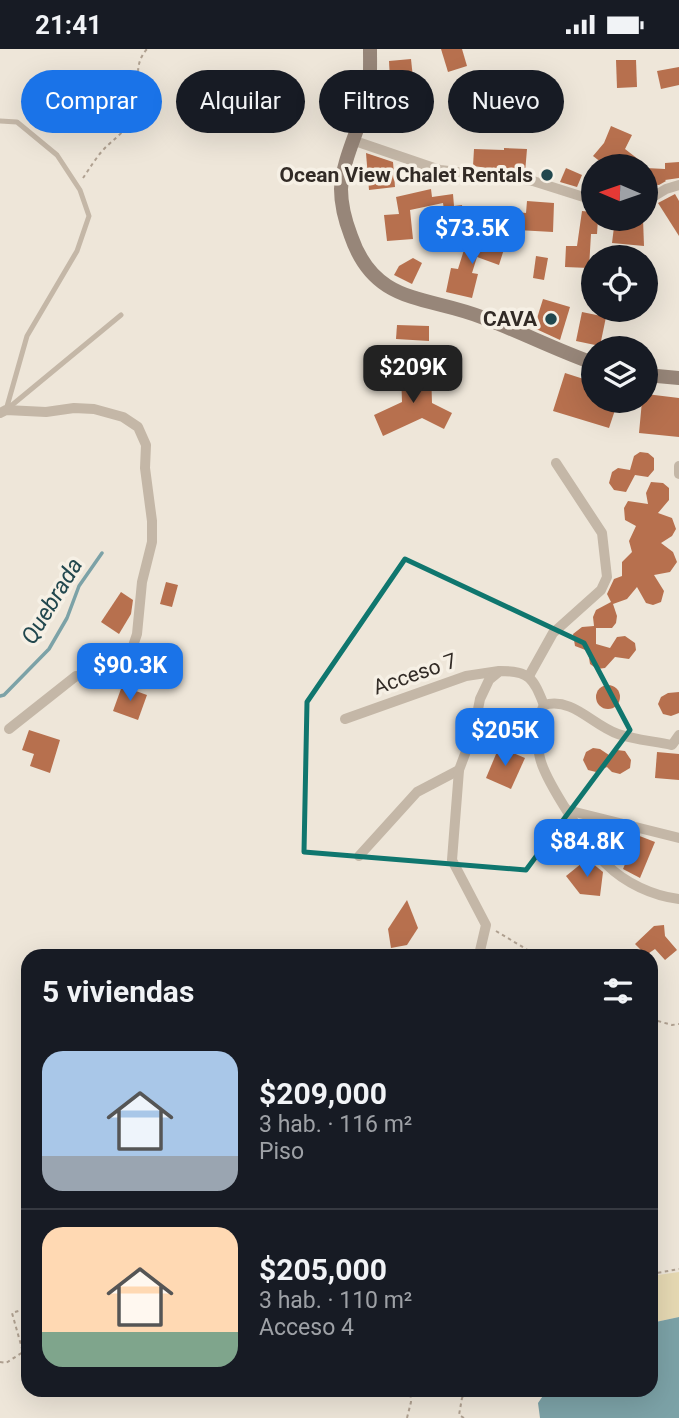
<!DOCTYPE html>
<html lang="es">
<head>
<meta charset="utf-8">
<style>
  :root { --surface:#171b24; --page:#20242c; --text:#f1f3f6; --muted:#9ea1a6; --line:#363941; --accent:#1a73e8 }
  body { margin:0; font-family:Roboto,sans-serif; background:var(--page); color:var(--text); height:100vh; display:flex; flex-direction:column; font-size:26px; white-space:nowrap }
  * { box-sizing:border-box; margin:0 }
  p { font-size:23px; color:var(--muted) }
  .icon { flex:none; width:38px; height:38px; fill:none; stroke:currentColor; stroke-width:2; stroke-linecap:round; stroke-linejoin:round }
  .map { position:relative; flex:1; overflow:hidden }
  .details { position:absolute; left:21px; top:900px; width:637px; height:448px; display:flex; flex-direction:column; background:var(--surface); border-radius:21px; box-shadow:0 7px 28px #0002 }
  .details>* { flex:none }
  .banner { position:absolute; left:21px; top:21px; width:637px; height:63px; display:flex; gap:14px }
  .needle { width:46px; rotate:272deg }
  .tools { position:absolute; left:581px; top:105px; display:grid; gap:14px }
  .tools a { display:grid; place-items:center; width:77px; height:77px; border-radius:50%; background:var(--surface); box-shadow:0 7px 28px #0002; font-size:35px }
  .price { position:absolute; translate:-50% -60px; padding:0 16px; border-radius:14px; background:var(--accent); color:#fff; font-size:23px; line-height:46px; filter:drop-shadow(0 2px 4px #0008) }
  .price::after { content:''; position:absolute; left:50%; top:42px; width:21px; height:16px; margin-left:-10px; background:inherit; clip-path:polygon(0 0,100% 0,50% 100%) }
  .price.current { background:#222; color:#fff }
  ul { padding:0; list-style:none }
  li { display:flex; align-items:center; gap:21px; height:175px; padding:0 21px }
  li+li { border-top:2px solid var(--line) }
  li span { display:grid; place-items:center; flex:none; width:196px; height:140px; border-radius:21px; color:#555 }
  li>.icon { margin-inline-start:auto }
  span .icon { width:84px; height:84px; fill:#fffc; stroke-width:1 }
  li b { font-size:30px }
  h2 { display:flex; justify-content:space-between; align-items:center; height:84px; padding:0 21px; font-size:30px }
  .tag { padding:0 24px; border-radius:32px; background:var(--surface); box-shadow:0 7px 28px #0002; font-size:24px; line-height:63px }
  .tag.current { background:var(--accent); color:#fff }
  .status { display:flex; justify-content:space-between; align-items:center; height:49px; padding:0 35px; background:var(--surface); direction:ltr }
  .status svg { height:19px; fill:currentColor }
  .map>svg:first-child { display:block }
  .sand { fill:#e6d9b3 }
  .water { fill:#7ca2a7 }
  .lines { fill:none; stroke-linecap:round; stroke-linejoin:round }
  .stream { stroke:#7ca2a7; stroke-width:3.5 }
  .building { fill:#b7704e }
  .path { stroke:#b0a191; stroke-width:2; stroke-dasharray:3.5 3.5; stroke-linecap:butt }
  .lane { stroke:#c4b7a7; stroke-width:5 }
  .street { stroke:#c4b7a7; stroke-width:10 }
  .secondary { stroke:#978679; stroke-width:14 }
  .marked { fill:none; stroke:#0f766e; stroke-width:5; stroke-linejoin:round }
  .poi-dot { fill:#21474e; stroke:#f6f0e5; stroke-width:2.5 }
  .labels { text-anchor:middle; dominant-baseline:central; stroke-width:7; stroke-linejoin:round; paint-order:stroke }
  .poi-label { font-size:21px; font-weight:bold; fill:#322b26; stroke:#f6f0e5; text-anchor:end }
  .street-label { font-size:21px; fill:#322b26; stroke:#f6f0e5 }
  .water-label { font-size:23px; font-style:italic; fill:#21474e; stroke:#f6f0e5 }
</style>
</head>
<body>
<div class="status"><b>21:41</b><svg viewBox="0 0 49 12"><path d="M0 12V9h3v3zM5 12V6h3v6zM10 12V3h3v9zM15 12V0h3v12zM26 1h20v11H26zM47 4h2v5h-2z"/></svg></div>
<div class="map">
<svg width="679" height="1369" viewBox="0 0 679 1369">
  <rect width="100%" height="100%" fill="#eee6d9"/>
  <path class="sand" d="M 679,1223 L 679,1268 L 651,1274 L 651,1227 Z"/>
  <path class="water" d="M 679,1268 L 679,1369 L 540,1369 L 538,1354 L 547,1341 L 651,1340 L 651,1274 Z"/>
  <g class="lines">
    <path class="stream" d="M 0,647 L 4,646 L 49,600 L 67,569 L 79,537 L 102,504"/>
  </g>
  <g class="building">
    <path d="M 441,0 L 462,0 L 467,17 L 448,23 Z"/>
    <path d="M 411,10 L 413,29 L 390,31 L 389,12 Z"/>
    <path d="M 616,11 L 636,11 L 637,38 L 617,39 Z"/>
    <path d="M 679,18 L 679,36 L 661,40 L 657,22 Z"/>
    <path d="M 611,77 L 632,86 L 625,100 L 647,117 L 606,117 L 593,107 L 604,94 Z"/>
    <path d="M 504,99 L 527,100 L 525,124 L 473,117 L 474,100 L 504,101 Z"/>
    <path d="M 366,104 L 393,113 L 395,138 L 369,141 Z"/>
    <path d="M 679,113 L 679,129 L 665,131 L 666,132 L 659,136 L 646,135 L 646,119 L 665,120 L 665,114 Z"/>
    <path d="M 566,119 L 582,126 L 577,138 L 560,133 Z"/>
    <path d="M 431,140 L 432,148 L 453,145 L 454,157 L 462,156 L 465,180 L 447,183 L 443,154 L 410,161 L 413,190 L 387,192 L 384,166 L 399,165 L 396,148 Z"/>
    <path d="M 675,145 L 679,152 L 679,187 L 658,154 Z"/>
    <path d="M 527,152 L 554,154 L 553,183 L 517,181 L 518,163 L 526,164 Z"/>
    <path d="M 582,162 L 593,163 L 593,170 L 598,170 L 597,185 L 591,185 L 589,219 L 565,218 L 566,197 L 577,197 Z"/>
    <path d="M 615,170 L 643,170 L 644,197 L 612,194 Z"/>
    <path d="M 468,188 L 505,197 L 499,216 L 477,208 L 472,224 L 478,225 L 472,249 L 446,243 L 451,219 L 458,220 Z"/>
    <path d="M 536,207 L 548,209 L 544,231 L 533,229 Z"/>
    <path d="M 413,209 L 422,214 L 412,235 L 394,226 L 399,217 Z"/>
    <path d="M 543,250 L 570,258 L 560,291 L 534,279 Z"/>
    <path d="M 582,263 L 606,268 L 600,297 L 576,292 Z"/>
    <path d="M 397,276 L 429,277 L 429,292 L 396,290 Z"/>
    <path d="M 431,322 L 432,354 L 452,364 L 444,380 L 422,369 L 383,387 L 374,366 L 402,353 L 401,323 Z"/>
    <path d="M 565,324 L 593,333 L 593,352 L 618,352 L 609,379 L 553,362 Z"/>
    <path d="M 646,345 L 679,349 L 679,388 L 639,384 L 642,352 L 646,352 Z"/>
    <path d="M 640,403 L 648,404 L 654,409 L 654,421 L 648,428 L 635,426 L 626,443 L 614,441 L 609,434 L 612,423 L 618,419 L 630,421 L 634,407 Z"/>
    <path d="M 651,433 L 663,434 L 669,439 L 669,451 L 658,464 L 672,469 L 676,480 L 672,487 L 661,494 L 673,503 L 677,513 L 670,523 L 654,526 L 664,542 L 661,553 L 653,556 L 646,554 L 637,538 L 627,550 L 613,555 L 617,567 L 616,574 L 612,579 L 596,579 L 596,595 L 610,599 L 617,588 L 625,587 L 635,594 L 636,601 L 629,610 L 615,608 L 605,619 L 597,620 L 590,615 L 588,602 L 575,597 L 573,585 L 582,578 L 594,577 L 593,568 L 596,561 L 611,553 L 607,545 L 614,530 L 622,527 L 622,513 L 632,503 L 629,492 L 636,477 L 625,471 L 624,459 L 628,452 L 648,455 L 646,444 Z"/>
    <path d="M 166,533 L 178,536 L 172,558 L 160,555 Z"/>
    <path d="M 121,543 L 133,551 L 131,565 L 119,585 L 101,573 Z"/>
    <circle cx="608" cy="648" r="12"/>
    <path d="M 122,637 L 147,646 L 138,671 L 113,662 Z"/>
    <path d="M 679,643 L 679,664 L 671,667 L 663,665 L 658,655 L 661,648 L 668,644 Z"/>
    <path d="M 29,681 L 60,691 L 50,724 L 30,717 L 34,705 L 22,701 Z"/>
    <path d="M 499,698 L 525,709 L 511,740 L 486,729 Z"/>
    <path d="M 593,699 L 600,700 L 609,706 L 617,701 L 625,702 L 631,711 L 630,719 L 620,725 L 612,723 L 607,718 L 596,723 L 588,721 L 583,711 L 586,703 Z"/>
    <path d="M 657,703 L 679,705 L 679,731 L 655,729 Z"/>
    <path d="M 637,786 L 655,793 L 640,829 L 623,820 Z"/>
    <path d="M 587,810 L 603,823 L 600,847 L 580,845 L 566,827 Z"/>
    <path d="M 407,851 L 418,879 L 407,896 L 391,899 L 388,880 Z"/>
    <path d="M 664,876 L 665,887 L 677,901 L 665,911 L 655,900 L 646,906 L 635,895 L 654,877 Z"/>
  </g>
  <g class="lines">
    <g class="path">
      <path d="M 83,129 C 90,119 98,105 108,96 C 120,85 130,78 137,61 L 156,57 C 138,44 131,18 147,0"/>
      <path d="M 496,882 L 536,906"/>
      <path d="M 651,970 L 672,976 L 679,975"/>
      <path d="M 651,1225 L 679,1220"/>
      <path d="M 0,1313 L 6,1314 L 23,1303 L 12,1264 L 28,1259"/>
      <path d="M 407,1369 L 411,1353 L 410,1340"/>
      <path d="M 464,1369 L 459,1366 L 462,1349 L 469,1340"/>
    </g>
    <path class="lane" d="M 0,72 L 17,73 L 57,106 L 80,141 L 89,167 L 77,202 L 27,287 L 6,361 L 121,266"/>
    <g class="street">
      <path d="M 352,91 L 440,121 L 533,132 L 593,151"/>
      <path d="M 646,152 L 666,140 L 679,136"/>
      <path d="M 0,364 L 6,361 L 46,363 L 74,359 L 94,360 L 123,368 L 138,378 L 146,396 L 145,419 L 152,472 L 152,493 L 142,533 L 137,585 L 130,606 L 115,627 L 101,629 L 76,627 L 9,680"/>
      <path d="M 679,417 L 679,425"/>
      <path d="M 529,627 L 553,584 L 601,541 L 607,528 L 602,484 L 556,414"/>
      <path d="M 544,656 C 536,671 535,692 540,709 C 545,732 589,798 606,815 C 625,834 653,847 679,850"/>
      <path d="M 544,656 C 573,648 592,676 618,685 C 635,691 654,692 672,696 L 679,686"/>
      <path d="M 345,670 L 466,627 L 499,622"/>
      <path d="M 567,761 L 679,789"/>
      <path d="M 359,807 L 417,743 L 459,721"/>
      <path d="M 479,906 L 486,876 L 452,811 L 459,721 L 474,681 L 480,650 L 489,631 L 500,622 C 530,622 533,629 544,656"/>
    </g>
    <g class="secondary">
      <path d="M 370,0 C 370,18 371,35 366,53 C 358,83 343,109 341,140 C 341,155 346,174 351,187 C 375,257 427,246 484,269 C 521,283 556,301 593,314"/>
      <path d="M 646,326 L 679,329"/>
    </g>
  </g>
  <path class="marked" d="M 405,510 L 584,594 L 630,681 L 526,821 L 304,803 L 307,653 Z"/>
  <g class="poi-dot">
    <circle cx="547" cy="126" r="7"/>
    <circle cx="551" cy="270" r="7"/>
  </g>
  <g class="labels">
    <g class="poi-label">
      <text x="533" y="126">Ocean View Chalet Rentals</text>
      <text x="537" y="270">CAVA</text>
    </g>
    <g class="street-label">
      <text transform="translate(415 625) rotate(-19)">Acceso 7</text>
    </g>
    <g class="water-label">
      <text transform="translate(52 552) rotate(-59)">Quebrada</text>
    </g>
  </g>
</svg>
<div class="tools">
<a><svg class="needle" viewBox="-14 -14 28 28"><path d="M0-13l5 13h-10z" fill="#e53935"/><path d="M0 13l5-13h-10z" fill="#9ea1a6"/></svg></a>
<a><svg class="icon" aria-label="locate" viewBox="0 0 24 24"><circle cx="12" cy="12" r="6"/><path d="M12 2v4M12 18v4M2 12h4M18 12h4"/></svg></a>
<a><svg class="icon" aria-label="layers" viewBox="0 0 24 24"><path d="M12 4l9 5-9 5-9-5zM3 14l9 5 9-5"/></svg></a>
</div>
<b class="price" style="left:472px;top:217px">$73.5K</b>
<b class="price current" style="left:413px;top:356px">$209K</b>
<b class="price" style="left:130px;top:654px">$90.3K</b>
<b class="price" style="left:505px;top:719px">$205K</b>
<b class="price" style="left:587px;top:830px">$84.8K</b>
<div class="banner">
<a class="tag current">Comprar</a>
<a class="tag">Alquilar</a>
<a class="tag">Filtros</a>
<a class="tag">Nuevo</a>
</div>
<section class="details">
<h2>5 viviendas<svg class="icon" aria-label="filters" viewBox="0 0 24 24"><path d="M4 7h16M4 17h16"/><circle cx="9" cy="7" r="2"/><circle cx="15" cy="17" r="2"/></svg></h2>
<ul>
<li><span style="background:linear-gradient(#a9c7e8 75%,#9aa5b1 0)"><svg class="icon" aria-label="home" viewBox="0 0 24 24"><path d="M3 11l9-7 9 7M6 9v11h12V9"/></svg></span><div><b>$209,000</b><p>3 hab. · 116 m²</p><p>Piso</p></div></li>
<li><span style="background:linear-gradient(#ffd9b3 75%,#7fa58c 0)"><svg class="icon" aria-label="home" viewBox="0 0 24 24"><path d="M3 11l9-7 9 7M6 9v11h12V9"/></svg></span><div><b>$205,000</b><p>3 hab. · 110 m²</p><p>Acceso 4</p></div></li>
</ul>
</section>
</div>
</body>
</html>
